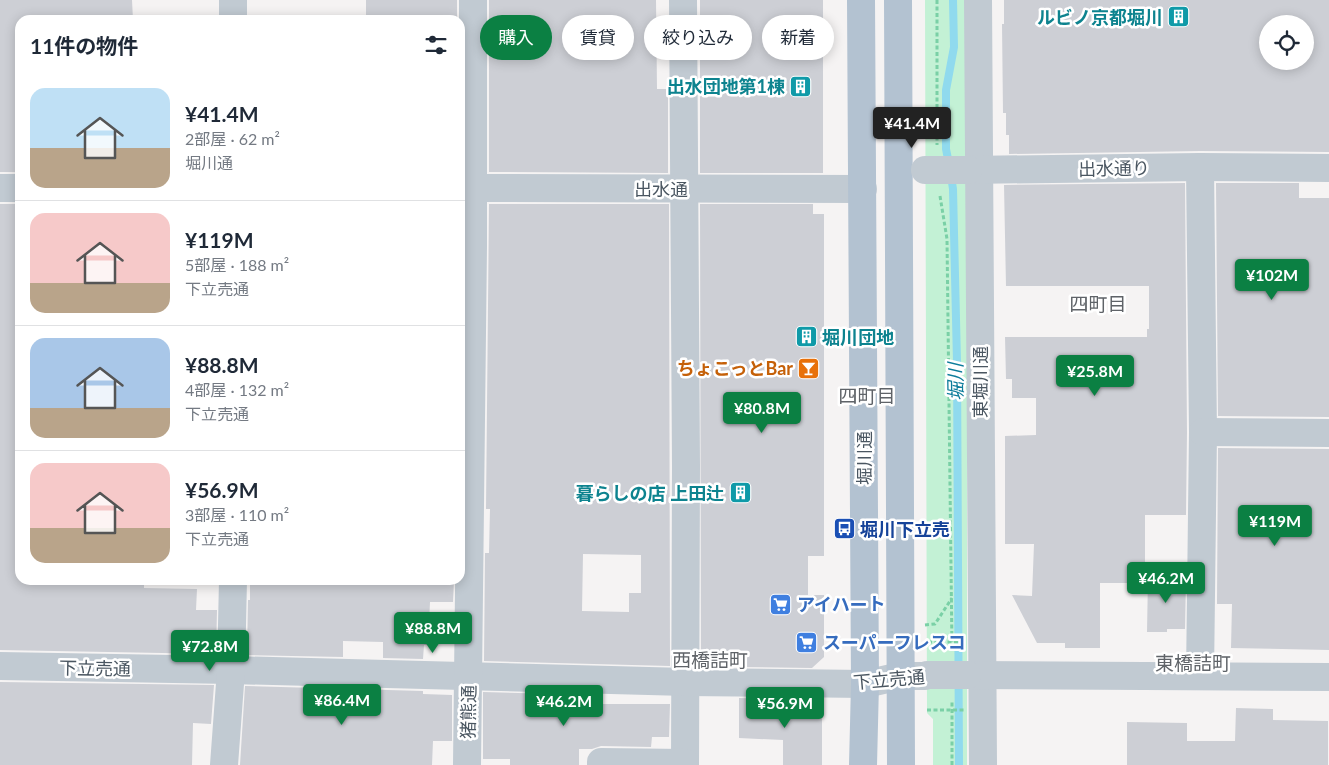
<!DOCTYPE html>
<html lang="ja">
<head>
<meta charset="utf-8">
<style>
  :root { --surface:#fff; --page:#f6f6f7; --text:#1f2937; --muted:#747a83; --line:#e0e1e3; --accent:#0b8043 }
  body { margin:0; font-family:Lato,"Noto Sans JP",sans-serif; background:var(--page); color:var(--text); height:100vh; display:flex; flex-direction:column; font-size:19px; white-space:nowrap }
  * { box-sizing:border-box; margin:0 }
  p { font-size:16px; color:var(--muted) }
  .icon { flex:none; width:28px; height:28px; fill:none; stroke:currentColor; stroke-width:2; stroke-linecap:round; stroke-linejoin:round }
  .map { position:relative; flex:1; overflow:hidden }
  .drawer { position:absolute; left:15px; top:15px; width:450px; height:570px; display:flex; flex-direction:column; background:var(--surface); border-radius:15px; box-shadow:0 2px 12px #0003 }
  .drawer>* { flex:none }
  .hud { position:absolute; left:480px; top:15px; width:475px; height:45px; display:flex; gap:10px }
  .buttons { position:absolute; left:1259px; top:15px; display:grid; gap:10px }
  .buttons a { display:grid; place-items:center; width:55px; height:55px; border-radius:50%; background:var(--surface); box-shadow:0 2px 12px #0003; font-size:25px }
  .price { position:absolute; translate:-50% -42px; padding:0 11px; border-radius:5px; background:var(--accent); color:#fff; font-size:16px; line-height:32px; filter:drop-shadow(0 1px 2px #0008) }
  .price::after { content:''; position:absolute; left:50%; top:30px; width:15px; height:11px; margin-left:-8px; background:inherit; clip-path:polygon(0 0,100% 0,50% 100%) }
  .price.selected { background:#222; color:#fff }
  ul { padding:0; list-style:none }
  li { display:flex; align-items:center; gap:15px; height:125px; padding:0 15px }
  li+li { border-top:1px solid var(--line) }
  li span { display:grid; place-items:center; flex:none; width:140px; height:100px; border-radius:15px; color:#555 }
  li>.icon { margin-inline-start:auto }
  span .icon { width:60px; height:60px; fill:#fffc; stroke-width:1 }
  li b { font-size:21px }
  h2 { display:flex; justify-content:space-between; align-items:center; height:60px; padding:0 15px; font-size:21px }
  .chip { padding:0 18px; border-radius:22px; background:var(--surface); box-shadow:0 2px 12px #0003; font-size:18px; line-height:45px }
  .chip.selected { background:var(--accent); color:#fff }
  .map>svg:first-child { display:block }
  .green { fill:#c3f1d5 }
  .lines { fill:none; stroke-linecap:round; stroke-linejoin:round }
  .stream { stroke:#90daee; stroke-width:8 }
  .building { fill:#cdcfd5; fill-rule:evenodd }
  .path { stroke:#7ad0a6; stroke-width:3; stroke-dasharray:4 2.5; stroke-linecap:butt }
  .minor { stroke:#c1cad2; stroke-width:28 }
  .major { stroke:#b3c2d1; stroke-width:28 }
  .path-bridge { stroke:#7ad0a6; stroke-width:3; stroke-dasharray:4 2.5; stroke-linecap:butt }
  .minor-bridge { stroke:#c1cad2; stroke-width:28 }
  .labels { text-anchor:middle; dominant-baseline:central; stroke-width:5; stroke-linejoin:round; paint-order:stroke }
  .culture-label { font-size:18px; font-weight:bold; fill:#0d838f; stroke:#fff; text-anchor:end }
  .street-label { font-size:18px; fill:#4a5661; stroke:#fff }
  .food-label { font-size:18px; font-weight:bold; fill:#c56008; stroke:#fff; text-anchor:end }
  .transit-label { font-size:18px; font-weight:bold; fill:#164399; stroke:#fff; text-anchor:start }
  .shop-label { font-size:18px; font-weight:bold; fill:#366cbe; stroke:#fff; text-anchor:start }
  .neighbourhood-label { font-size:19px; fill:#5f6368; stroke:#fff }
  .water-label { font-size:19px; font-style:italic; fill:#0c7c9b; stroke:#fff }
</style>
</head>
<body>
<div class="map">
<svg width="1329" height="765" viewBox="0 0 1329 765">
  <rect width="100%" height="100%" fill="#f5f3f3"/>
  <path class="green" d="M 925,0 L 967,0 L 967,765 L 933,765 L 933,719 L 927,713 Z"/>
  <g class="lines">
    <g class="stream">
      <path d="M 949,164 L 946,149 L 946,90 L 954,47 L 953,0"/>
      <path d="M 951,176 L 953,189 L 957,362 L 959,765"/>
    </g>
  </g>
  <g class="building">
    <path d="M 0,0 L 132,0 L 133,20 L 20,20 L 20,172 L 0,172 Z"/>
    <rect x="366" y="0" width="91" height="20"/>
    <path d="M 489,0 L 656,0 L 657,89 L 668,89 L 668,173 L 489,172 Z"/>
    <rect x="700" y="0" width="123" height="173"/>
    <path d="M 1004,0 L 1329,0 L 1329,152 L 1200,151 L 1009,154 L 1009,135 L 1006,135 L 1006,113 L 1003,113 L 1002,24 L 1004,24 ZM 1268,24 L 1305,24 L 1305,61 L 1268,61 Z"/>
    <path d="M 1185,183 L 1187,432 L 1186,515 L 1145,515 L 1145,583 L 1100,583 L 1100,648 L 1065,648 L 1065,643 L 1037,643 L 1012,595 L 1032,596 L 1034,544 L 1005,544 L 1005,436 L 1036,435 L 1036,398 L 1012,398 L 1012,379 L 1006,379 L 1005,337 L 1147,337 L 1147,329 L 1149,329 L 1149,286 L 1006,286 L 1004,185 Z"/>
    <path d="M 1216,183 L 1299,183 L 1299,198 L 1329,198 L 1329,417 L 1218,416 Z"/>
    <path d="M 0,204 L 20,204 L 20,580 L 144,580 L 144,588 L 197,589 L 196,610 L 217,610 L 216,654 L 0,650 Z"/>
    <path d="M 489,204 L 669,204 L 670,666 L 484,661 L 485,553 L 489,553 L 490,509 L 486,509 ZM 583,554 L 641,555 L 641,593 L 629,593 L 629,612 L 582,611 Z"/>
    <path d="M 700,204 L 813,204 L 813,214 L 824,214 L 824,556 L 808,556 L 808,595 L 824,595 L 824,657 L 812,668 L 738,667 L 738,664 L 701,664 Z"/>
    <path d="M 1218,448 L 1329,449 L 1329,650 L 1231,648 L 1232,604 L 1217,604 Z"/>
    <path d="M 1148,577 L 1186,577 L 1185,629 L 1167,629 L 1167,632 L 1147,632 Z"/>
    <path d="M 250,580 L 454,580 L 453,602 L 430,602 L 428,645 L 424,645 L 423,659 L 383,658 L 383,642 L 343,641 L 343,657 L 247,655 L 248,600 L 250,600 Z"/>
    <path d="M 0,682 L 214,685 L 211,724 L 193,723 L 192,765 L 0,765 Z"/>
    <path d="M 245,686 L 423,691 L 423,694 L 452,695 L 452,741 L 433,741 L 432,765 L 240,765 Z"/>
    <path d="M 483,692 L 601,695 L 601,704 L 670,704 L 669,737 L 652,737 L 651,747 L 601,746 L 592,749 L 579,749 L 579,765 L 510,765 L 510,759 L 483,759 Z"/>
    <path d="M 739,698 L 777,699 L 768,706 L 822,706 L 822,765 L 783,765 L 783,740 L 739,738 Z"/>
    <path d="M 1236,708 L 1273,709 L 1273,720 L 1328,721 L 1328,765 L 1127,765 L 1127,722 L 1187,723 L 1187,741 L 1235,741 Z"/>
  </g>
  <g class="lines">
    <g class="path">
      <path d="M 937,0 L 937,145"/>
      <path d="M 940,196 L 947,239 L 952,649"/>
      <path d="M 925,625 L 935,624 L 952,598"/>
      <path d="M 952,765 L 952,701"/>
    </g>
    <g class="minor">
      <path d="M 233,0 L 233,20"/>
      <path d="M 683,0 L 686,466 L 685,765"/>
      <path d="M 978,0 L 983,765"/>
      <path d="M 1200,167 L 1203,432 L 1200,676"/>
      <path d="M 968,170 L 1200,167 L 1329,168"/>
      <path d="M 0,188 L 20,188"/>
      <path d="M 460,188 L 863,189"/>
      <path d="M 1203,432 L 1329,433"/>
      <path d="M 0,666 L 231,670 L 686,682 L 865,684 L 901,676 L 925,676"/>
      <path d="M 967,675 L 1329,677"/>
      <path d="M 224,765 L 231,670 L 233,580"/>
      <path d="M 467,765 L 473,246 L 473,0"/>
      <path d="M 601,765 L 601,762 L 685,763"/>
    </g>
    <g class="major">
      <path d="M 861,0 L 865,684 L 863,765"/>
      <path d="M 898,0 L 901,765"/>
    </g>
    <g class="path-bridge">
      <path d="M 928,642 L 967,642"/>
      <path d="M 927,710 L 966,710"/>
    </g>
    <g class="minor-bridge">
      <path d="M 925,170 L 968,170"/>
      <path d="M 927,675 L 967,675"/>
    </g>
  </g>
  <defs>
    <symbol id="building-square" viewBox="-11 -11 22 22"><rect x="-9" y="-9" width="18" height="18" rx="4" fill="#0f9aa8" stroke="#fff"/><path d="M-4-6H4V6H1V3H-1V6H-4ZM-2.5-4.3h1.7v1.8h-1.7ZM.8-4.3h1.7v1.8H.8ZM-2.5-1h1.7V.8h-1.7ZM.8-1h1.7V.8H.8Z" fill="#fff"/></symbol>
    <symbol id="bar-square" viewBox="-11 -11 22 22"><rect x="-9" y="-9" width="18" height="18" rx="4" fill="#e8710a" stroke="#fff"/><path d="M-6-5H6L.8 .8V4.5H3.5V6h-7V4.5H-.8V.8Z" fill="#fff"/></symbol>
    <symbol id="bus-square" viewBox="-11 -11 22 22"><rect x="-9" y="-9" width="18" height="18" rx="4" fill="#1a4fb4" stroke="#fff"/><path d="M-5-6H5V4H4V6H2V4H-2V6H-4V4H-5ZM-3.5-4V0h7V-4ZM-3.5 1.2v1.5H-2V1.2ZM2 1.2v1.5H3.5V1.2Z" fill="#fff"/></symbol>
    <symbol id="supermarket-square" viewBox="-11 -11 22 22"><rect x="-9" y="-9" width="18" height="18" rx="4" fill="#3f7fe0" stroke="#fff"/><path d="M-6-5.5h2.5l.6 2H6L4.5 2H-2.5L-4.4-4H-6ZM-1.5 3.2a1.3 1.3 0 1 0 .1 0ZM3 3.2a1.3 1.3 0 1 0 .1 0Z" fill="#fff"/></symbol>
  </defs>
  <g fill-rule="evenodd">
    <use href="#building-square" x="1166" y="4" width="25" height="25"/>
    <use href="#building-square" x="788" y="74" width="25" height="25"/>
    <use href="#building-square" x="794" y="324" width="25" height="25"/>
    <use href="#bar-square" x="796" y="356" width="25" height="25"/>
    <use href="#building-square" x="728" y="480" width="25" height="25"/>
    <use href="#bus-square" x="832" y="516" width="25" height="25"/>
    <use href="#supermarket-square" x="768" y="592" width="25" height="25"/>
    <use href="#supermarket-square" x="794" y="630" width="25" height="25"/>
  </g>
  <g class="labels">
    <g class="culture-label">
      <text x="1163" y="17">ルビノ京都堀川</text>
      <text x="785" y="86">出水団地第1棟</text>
      <text x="822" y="337" text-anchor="start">堀川団地</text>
      <text x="724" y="493">暮らしの店 上田辻</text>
    </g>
    <g class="street-label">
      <text transform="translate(1114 168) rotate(-1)">出水通り</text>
      <text x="661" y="189">出水通</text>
      <text transform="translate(980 382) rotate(-90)">東堀川通</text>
      <text transform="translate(864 458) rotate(-90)">堀川通</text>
      <text transform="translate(95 668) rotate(1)">下立売通</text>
      <text transform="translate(889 679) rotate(-5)">下立売通</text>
      <text transform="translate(468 712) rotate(-89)">猪熊通</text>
    </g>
    <g class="food-label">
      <text x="793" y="368">ちょこっとBar</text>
    </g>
    <g class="transit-label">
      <text x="860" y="529">堀川下立売</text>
    </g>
    <g class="shop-label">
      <text x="797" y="604">アイハート</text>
      <text x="823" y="642">スーパーフレスコ</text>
    </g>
    <g class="neighbourhood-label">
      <text x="1098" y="303">四町目</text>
      <text x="867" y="395">四町目</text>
      <text x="710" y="659">西橋詰町</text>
      <text x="1193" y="662">東橋詰町</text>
    </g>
    <g class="water-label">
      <text transform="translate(955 382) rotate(-91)">堀川</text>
    </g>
  </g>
</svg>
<div class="buttons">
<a><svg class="icon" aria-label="locate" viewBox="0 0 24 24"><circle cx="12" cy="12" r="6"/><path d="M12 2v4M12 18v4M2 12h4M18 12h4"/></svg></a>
</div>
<b class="price selected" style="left:912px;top:149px">¥41.4M</b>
<b class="price" style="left:1272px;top:301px">¥102M</b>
<b class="price" style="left:1095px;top:397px">¥25.8M</b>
<b class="price" style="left:762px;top:434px">¥80.8M</b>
<b class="price" style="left:1275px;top:547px">¥119M</b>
<b class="price" style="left:1166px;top:604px">¥46.2M</b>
<b class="price" style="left:433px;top:654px">¥88.8M</b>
<b class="price" style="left:210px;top:672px">¥72.8M</b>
<b class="price" style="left:342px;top:726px">¥86.4M</b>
<b class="price" style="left:564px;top:727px">¥46.2M</b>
<b class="price" style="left:785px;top:729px">¥56.9M</b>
<div class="hud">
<a class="chip selected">購入</a>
<a class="chip">賃貸</a>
<a class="chip">絞り込み</a>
<a class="chip">新着</a>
</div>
<section class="drawer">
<h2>11件の物件<svg class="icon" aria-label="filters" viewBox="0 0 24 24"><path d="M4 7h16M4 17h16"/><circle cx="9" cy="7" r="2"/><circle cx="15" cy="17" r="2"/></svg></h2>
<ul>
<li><span style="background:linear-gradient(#bfe0f5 60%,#b9a48a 0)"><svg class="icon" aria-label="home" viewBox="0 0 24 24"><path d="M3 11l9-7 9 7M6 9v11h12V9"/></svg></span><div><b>¥41.4M</b><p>2部屋 · 62 m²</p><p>堀川通</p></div></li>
<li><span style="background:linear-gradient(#f6c9c9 70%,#b9a48a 0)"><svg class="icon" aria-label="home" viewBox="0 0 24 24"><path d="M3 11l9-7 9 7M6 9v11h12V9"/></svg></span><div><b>¥119M</b><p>5部屋 · 188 m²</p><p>下立売通</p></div></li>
<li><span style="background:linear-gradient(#a9c7e8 70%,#b9a48a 0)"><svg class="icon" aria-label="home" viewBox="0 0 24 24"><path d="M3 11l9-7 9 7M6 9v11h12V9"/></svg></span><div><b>¥88.8M</b><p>4部屋 · 132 m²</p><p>下立売通</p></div></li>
<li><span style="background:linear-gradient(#f6c9c9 65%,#b9a48a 0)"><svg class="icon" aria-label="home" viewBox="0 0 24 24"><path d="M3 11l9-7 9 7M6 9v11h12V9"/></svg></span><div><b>¥56.9M</b><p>3部屋 · 110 m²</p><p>下立売通</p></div></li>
</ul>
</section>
</div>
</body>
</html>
